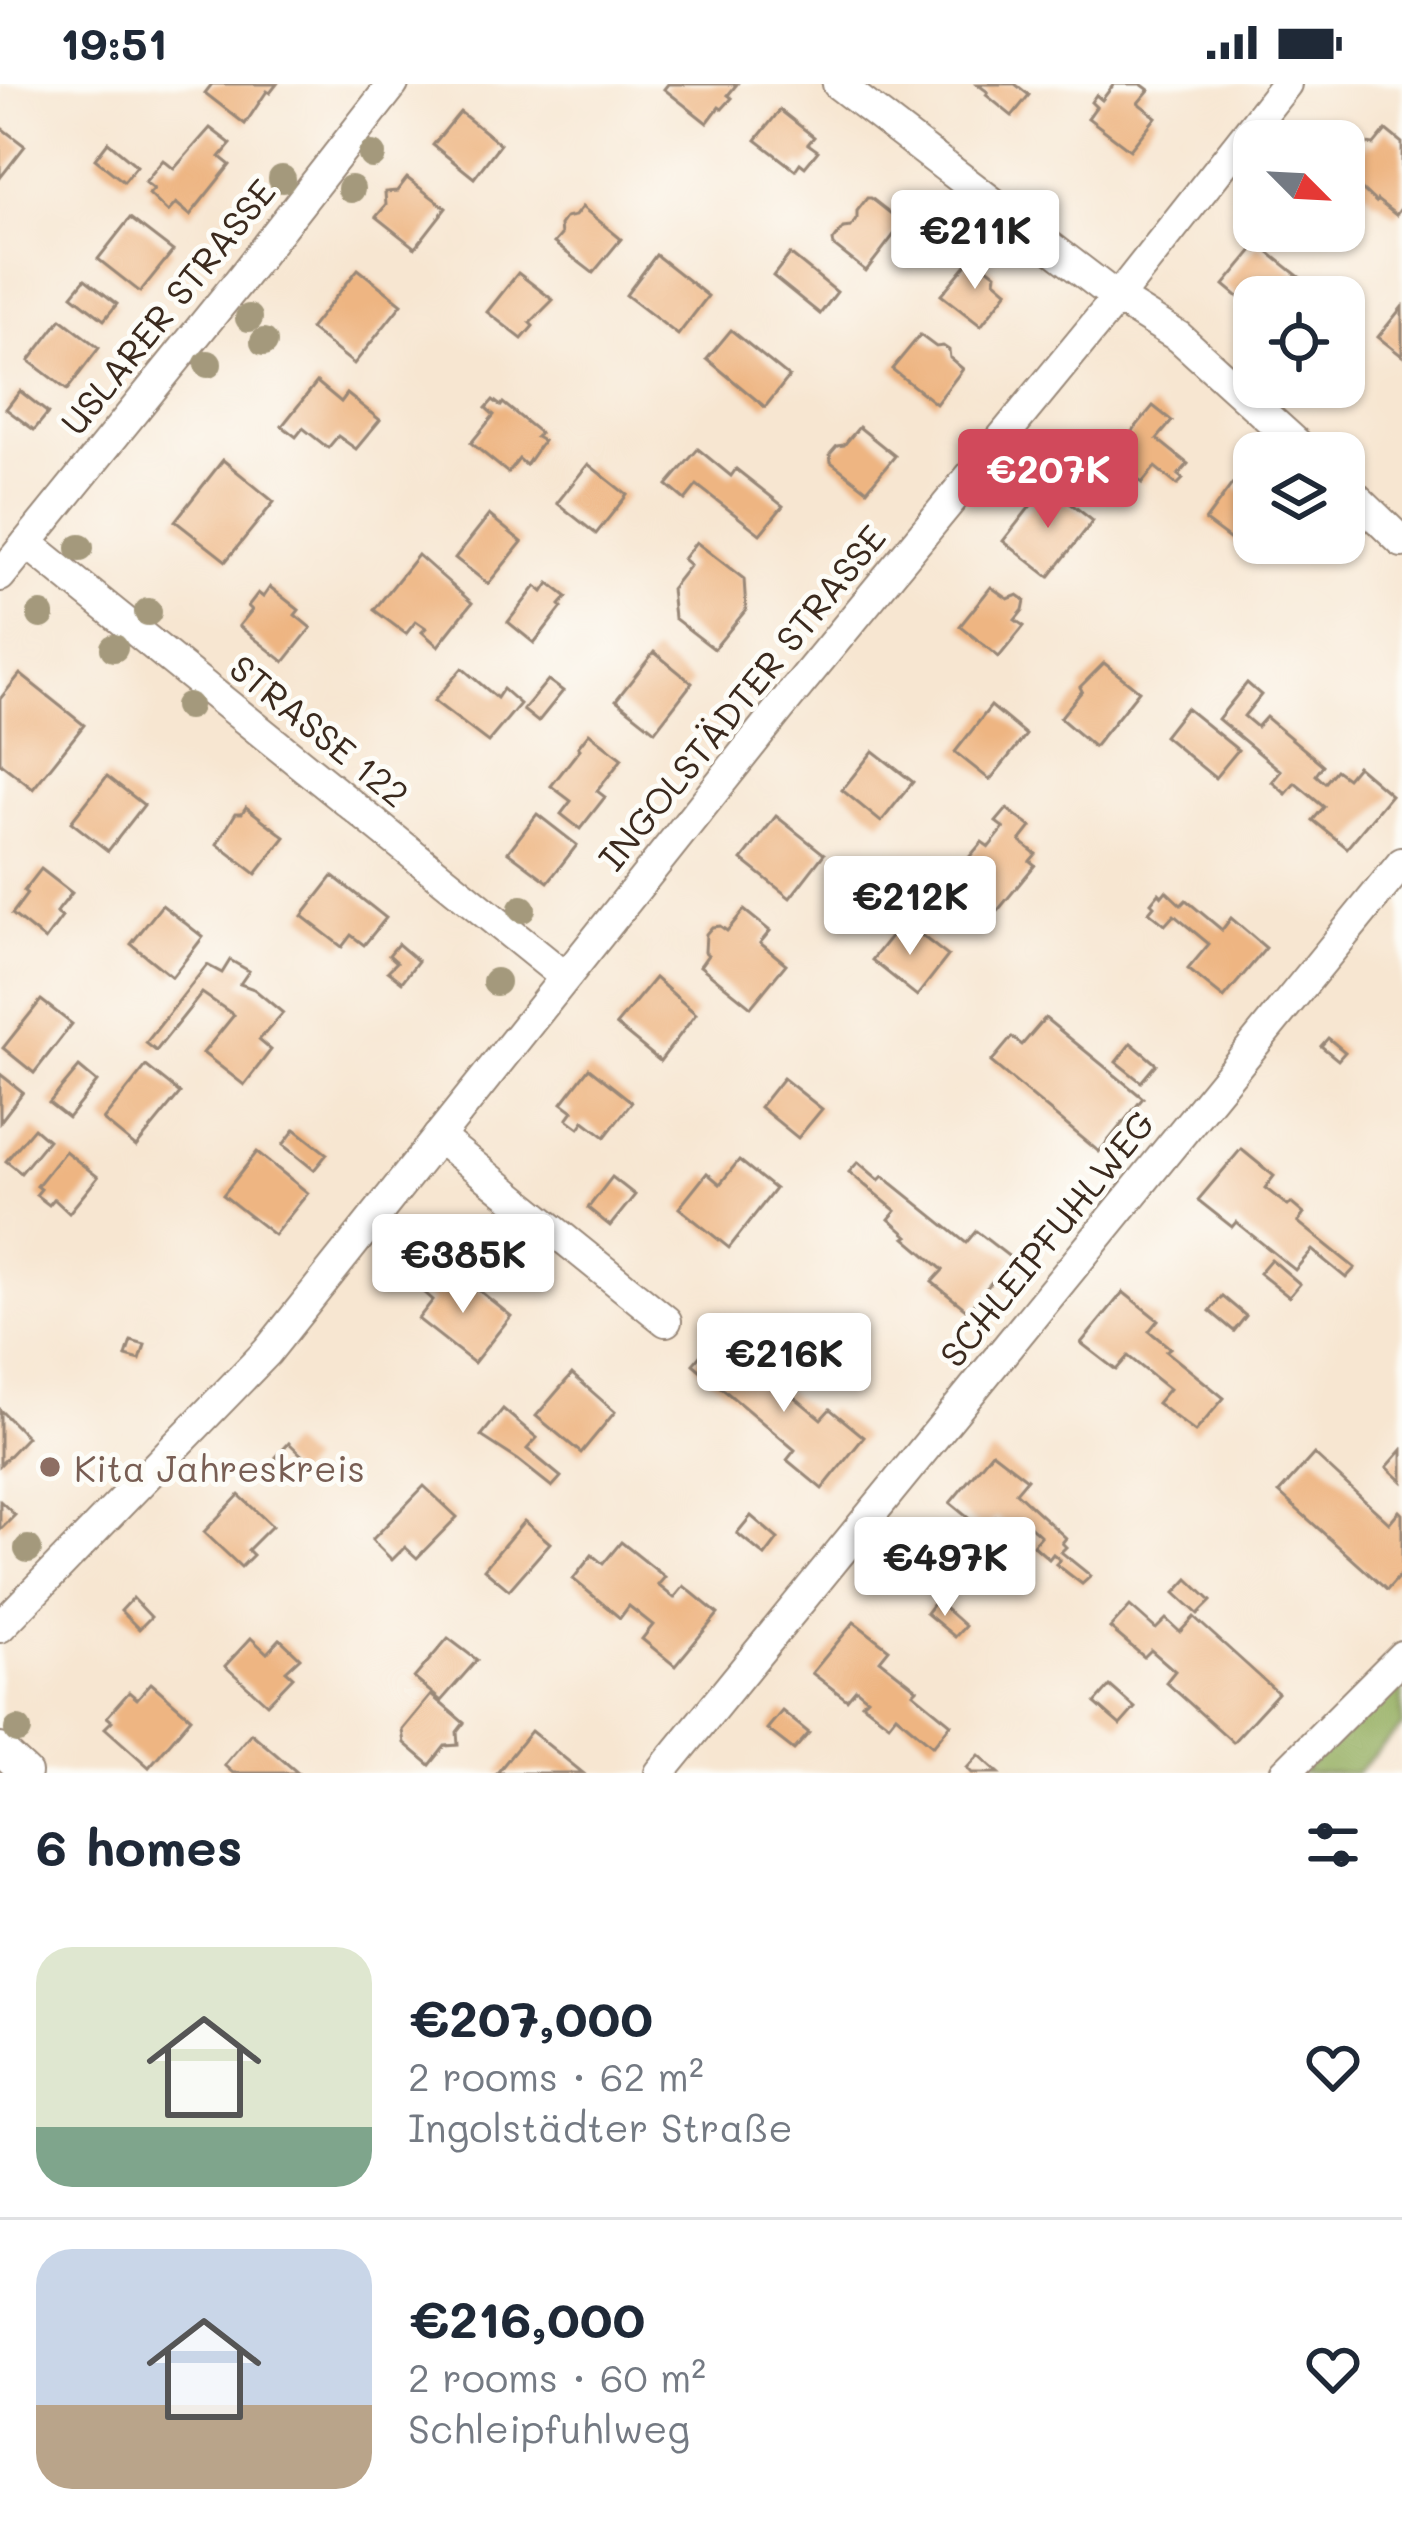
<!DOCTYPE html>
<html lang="en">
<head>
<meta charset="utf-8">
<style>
  :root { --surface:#fff; --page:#f6f6f7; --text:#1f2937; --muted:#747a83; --line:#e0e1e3; --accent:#d1495b }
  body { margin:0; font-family:Mali,sans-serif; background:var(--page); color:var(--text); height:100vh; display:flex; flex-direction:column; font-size:45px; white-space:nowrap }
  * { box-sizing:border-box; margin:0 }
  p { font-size:39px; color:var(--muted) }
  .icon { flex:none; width:66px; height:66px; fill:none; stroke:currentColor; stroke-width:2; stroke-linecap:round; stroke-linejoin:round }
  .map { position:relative; height:1689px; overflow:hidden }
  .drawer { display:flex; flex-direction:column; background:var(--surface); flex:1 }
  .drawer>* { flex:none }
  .needle { width:78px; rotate:114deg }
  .buttons { position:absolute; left:1233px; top:36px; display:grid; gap:24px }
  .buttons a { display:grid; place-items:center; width:132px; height:132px; border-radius:24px; background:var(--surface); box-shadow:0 3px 9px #0004; font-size:60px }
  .price { position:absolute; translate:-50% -102px; padding:0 27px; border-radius:12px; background:#fff; color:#222; font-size:39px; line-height:78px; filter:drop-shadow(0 3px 6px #0008) }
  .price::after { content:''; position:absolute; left:50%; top:72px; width:36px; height:27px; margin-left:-18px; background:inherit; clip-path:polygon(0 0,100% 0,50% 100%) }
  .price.on { background:var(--accent); color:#fff }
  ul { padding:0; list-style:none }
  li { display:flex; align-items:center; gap:36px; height:300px; padding:0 36px }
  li+li { border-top:3px solid var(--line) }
  li span { display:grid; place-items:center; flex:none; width:336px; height:240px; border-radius:36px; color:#555 }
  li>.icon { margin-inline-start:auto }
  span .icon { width:144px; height:144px; fill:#fffc; stroke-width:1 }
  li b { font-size:51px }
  h2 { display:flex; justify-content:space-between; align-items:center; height:144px; padding:0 36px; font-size:51px }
  .status { display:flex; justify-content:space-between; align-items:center; height:84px; padding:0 60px; background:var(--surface); direction:ltr }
  .status svg { height:33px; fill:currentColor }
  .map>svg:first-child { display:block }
  .forest { fill:#94ae60; stroke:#686c3f; stroke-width:3 }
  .building { fill:#eeb582 }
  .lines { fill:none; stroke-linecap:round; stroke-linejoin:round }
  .street-casing { stroke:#998878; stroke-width:34 }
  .street { stroke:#fff; stroke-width:30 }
  .tree { fill:#a4997c }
  .education-dot { fill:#8d6e63; stroke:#fdfcf7; stroke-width:4.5 }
  .labels { text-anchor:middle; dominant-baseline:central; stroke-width:10; stroke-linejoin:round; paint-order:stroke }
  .street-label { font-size:36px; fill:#3b2a1e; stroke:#fdfcf7 }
  .education-label { font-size:36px; fill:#785e54; stroke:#fdfcf7; text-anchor:start }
</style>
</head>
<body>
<div class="status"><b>19:51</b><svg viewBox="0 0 49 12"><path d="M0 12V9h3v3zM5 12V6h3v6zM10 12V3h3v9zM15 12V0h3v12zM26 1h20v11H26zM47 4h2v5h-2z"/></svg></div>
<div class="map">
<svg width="1402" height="1689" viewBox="0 0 1402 1689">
  <rect width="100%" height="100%" fill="#fdfcf7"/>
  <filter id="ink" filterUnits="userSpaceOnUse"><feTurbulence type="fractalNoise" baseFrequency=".00833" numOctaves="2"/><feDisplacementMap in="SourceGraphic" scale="24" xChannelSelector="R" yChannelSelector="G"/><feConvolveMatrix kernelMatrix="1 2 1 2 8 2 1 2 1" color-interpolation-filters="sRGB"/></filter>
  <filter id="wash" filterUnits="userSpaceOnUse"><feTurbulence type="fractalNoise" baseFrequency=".004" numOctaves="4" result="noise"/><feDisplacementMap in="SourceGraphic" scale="48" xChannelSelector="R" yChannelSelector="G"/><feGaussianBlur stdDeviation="2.7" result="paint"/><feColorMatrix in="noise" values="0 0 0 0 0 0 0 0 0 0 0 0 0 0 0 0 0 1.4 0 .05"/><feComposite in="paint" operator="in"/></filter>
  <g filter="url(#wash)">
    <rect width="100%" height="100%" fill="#f7e6d1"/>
    <path class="forest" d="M 1402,1593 L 1402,1643 L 1356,1689 L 1301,1689 Z"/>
    <g id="blocks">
      <g class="building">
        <path d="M 212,0 L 277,0 L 270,9 L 267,7 L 245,40 L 205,9 Z"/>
        <path d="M 668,0 L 737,0 L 728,11 L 732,14 L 722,25 L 719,23 L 707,39 L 664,5 Z"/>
        <path d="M 977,0 L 1015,0 L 1029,11 L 1012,32 L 986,11 L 988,8 Z"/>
        <path d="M 1114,0 L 1141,0 L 1149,6 L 1138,19 L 1156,33 L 1130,66 L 1088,34 L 1096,23 L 1091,18 L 1096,11 L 1102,16 Z"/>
        <path d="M 780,26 L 814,53 L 808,60 L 818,67 L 805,83 L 800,79 L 795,86 L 756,56 Z"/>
        <path d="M 460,28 L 500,60 L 474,94 L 433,61 Z"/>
        <path d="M 0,43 L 25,62 L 0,94 Z"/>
        <path d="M 210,44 L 231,60 L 220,73 L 230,81 L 190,131 L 176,119 L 168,128 L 149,110 L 154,105 L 145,98 L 163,76 L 174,85 Z"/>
        <path d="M 1386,46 L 1402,59 L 1402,123 L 1396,131 L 1377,116 L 1376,118 L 1349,93 L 1360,79 L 1358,71 L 1367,60 L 1374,61 Z"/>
        <path d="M 108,58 L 137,82 L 124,98 L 95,75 Z"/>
        <path d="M 407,94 L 446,124 L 415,164 L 376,133 L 386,121 L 385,108 L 397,107 Z"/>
        <path d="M 867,114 L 871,114 L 903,139 L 866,187 L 834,162 L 833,157 L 843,144 L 851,143 L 857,134 L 857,127 Z"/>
        <path d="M 582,123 L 621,155 L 593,189 L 554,159 L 561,151 L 560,141 L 565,134 L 575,132 Z"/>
        <path d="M 130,134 L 173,167 L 140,208 L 98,175 Z"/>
        <path d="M 1258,160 L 1312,203 L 1304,213 L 1254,213 L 1254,226 L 1224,201 Z"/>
        <path d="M 790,170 L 837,208 L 820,230 L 773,192 Z"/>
        <path d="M 656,171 L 708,212 L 678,251 L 626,211 Z"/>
        <path d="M 970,176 L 981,186 L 987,183 L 996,190 L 995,196 L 1008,207 L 981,242 L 941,211 Z"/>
        <path d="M 358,185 L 402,220 L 354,280 L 310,245 Z"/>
        <path d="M 518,189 L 553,216 L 530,239 L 533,242 L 522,255 L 487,228 Z"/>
        <path d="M 85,195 L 117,220 L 104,236 L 72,211 Z"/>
        <path d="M 1402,223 L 1402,272 L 1378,253 Z"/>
        <path d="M 61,235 L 99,264 L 67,306 L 29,277 Z"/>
        <path d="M 731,246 L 789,293 L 765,323 L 707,275 Z"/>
        <path d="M 920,251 L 936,263 L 943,262 L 949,266 L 950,274 L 963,285 L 936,320 L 892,285 Z"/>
        <path d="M 317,298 L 341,318 L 347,310 L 380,336 L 356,365 L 338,352 L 328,364 L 303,344 L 296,353 L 282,342 Z"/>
        <path d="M 20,307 L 48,329 L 34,346 L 6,325 Z"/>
        <path d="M 493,316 L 501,322 L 503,319 L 540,349 L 536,353 L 543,357 L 526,381 L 519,375 L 508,389 L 471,359 L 494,331 L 486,324 Z"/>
        <path d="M 1153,322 L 1172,337 L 1157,355 L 1188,380 L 1178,391 L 1183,395 L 1177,401 L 1155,383 L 1142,399 L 1135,393 L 1124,406 L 1107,392 L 1112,385 L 1108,381 L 1113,374 L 1111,373 Z"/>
        <path d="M 859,343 L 895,372 L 867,406 L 831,378 L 830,370 L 837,362 L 844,361 Z"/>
        <path d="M 698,365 L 731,392 L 736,385 L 783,422 L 760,450 L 697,401 L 685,416 L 667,401 Z"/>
        <path d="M 223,376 L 274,418 L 226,477 L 175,437 Z"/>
        <path d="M 588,380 L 627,411 L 596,450 L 557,419 Z"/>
        <path d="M 1232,400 L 1254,416 L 1254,459 L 1265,459 L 1255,474 L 1205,437 Z"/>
        <path d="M 1047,401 L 1093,437 L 1049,493 L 1003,457 Z"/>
        <path d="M 489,431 L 522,458 L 488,500 L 455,474 Z"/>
        <path d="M 696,458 L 744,495 L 746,526 L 714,565 L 674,534 L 671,505 L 690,481 L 683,475 Z"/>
        <path d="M 418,471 L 472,519 L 438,562 L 422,548 L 426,544 L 416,537 L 406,550 L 374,526 Z"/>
        <path d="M 549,499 L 567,513 L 560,521 L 562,523 L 534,559 L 508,538 L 536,502 L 543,508 Z"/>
        <path d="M 270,503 L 299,526 L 295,531 L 311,544 L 284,578 L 239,542 L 252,526 L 248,522 L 258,509 L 263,513 Z"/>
        <path d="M 991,503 L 1008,515 L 1018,511 L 1025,516 L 1023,526 L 1015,536 L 1024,542 L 999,573 L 960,542 Z"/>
        <path d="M 654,568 L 692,599 L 655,647 L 616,616 Z"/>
        <path d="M 1104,579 L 1139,607 L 1094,663 L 1060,634 L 1082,607 L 1080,603 Z"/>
        <path d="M 462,584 L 497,614 L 503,605 L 520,620 L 488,658 L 434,617 Z"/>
        <path d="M 20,590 L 84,641 L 33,705 L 0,679 L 0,615 Z"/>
        <path d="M 548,596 L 563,607 L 538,638 L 523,626 Z"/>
        <path d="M 1247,599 L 1261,611 L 1244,632 L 1257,643 L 1266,633 L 1323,681 L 1316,691 L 1325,699 L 1336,686 L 1347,694 L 1357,682 L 1391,711 L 1347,764 L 1313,736 L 1324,723 L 1295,699 L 1286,710 L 1272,698 L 1281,687 L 1218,635 Z"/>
        <path d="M 991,622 L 1026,651 L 990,696 L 955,668 Z"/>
        <path d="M 1186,624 L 1238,666 L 1215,694 L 1164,652 Z"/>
        <path d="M 589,649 L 622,675 L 597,707 L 605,713 L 580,745 L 561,730 L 571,717 L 551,702 L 580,665 L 578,663 Z"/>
        <path d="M 873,667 L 913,698 L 881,738 L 842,706 Z"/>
        <path d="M 107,692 L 144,721 L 108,767 L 71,738 Z"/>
        <path d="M 246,723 L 285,753 L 256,790 L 217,760 L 236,729 L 242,729 Z"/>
        <path d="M 1007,725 L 1031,743 L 1020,757 L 1036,770 L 1030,777 L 1035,781 L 995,830 L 958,800 L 968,788 L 961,783 L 982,758 L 989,763 L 1004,744 L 996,738 Z"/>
        <path d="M 537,730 L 577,761 L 548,798 L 508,768 Z"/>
        <path d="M 776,732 L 824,770 L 790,814 L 742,776 Z"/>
        <path d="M 41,785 L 72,809 L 56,829 L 62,833 L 45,856 L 12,830 L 27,810 L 24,807 Z"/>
        <path d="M 333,792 L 386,834 L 364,861 L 351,851 L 342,863 L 302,832 Z"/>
        <path d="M 1166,807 L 1181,821 L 1186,816 L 1222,846 L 1231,834 L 1266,864 L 1224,914 L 1188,885 L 1209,860 L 1174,831 L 1165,841 L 1149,828 L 1154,822 L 1151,819 L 1159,809 L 1162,812 Z"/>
        <path d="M 162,821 L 203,853 L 172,893 L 131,860 Z"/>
        <path d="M 744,826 L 770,847 L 760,859 L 786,880 L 751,923 L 700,882 L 708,871 L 705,868 L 706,850 L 712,843 L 720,842 L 727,847 Z"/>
        <path d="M 903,837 L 948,872 L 917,912 L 872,876 Z"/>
        <path d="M 398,860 L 418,877 L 402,898 L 388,887 L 397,878 L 389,871 Z"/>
        <path d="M 230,876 L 249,887 L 240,900 L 254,905 L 283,929 L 259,956 L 271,966 L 244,1001 L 203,969 L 234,931 L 202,909 L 156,967 L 146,959 L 207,881 L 222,889 Z"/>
        <path d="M 655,894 L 696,930 L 660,977 L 616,941 Z"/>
        <path d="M 41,916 L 72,940 L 34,989 L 3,964 Z"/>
        <path d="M 1045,934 L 1143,1014 L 1099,1068 L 991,978 L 1012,953 L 1022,961 Z"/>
        <path d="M 1328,954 L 1345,968 L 1338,976 L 1321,962 Z"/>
        <path d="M 1131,959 L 1156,980 L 1141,998 L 1116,978 Z"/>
        <path d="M 146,982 L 180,1009 L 136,1063 L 103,1036 Z"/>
        <path d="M 79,983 L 97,998 L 68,1034 L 49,1019 Z"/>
        <path d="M 589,984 L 632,1018 L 605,1053 L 584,1037 L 579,1044 L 567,1035 L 573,1027 L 562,1019 Z"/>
        <path d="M 0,990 L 23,1008 L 0,1038 Z"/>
        <path d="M 783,994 L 822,1025 L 798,1054 L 760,1023 Z"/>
        <path d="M 34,1044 L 48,1056 L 21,1089 L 6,1077 Z"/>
        <path d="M 295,1045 L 327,1070 L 314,1086 L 283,1061 Z"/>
        <path d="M 1241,1065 L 1274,1092 L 1265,1104 L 1288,1122 L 1291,1119 L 1304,1130 L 1298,1138 L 1355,1184 L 1346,1194 L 1312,1166 L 1295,1186 L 1236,1138 L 1232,1143 L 1198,1116 Z"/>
        <path d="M 65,1067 L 98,1093 L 69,1129 L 54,1115 L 49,1121 L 36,1111 L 41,1105 L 37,1102 Z"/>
        <path d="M 257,1068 L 308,1109 L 274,1151 L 223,1111 Z"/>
        <path d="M 739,1076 L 775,1105 L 729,1164 L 679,1124 L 707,1089 L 720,1100 Z"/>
        <path d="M 858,1078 L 879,1096 L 883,1092 L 966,1159 L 976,1147 L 1011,1174 L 968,1227 L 932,1198 L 943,1186 L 905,1154 L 908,1152 L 889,1135 L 896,1127 L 849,1088 Z"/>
        <path d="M 612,1093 L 635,1111 L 610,1142 L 588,1124 Z"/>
        <path d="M 1271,1175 L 1300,1200 L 1289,1213 L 1259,1189 Z"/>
        <path d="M 456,1188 L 511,1232 L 474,1279 L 418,1235 L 433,1216 L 424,1208 L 433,1196 L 443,1204 Z"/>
        <path d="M 1123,1208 L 1158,1236 L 1149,1247 L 1170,1264 L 1166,1267 L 1224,1314 L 1195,1348 L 1157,1319 L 1169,1305 L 1128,1272 L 1116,1286 L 1081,1259 Z"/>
        <path d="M 1222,1212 L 1246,1232 L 1234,1247 L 1210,1227 Z"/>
        <path d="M 724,1256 L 783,1309 L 786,1306 L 821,1335 L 830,1325 L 864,1353 L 822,1405 L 787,1376 L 795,1366 L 693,1280 L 704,1267 L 710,1272 Z"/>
        <path d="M 131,1257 L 145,1261 L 140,1276 L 126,1272 Z"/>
        <path d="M 572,1290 L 615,1328 L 581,1369 L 536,1332 Z"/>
        <path d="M 503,1325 L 537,1354 L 527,1365 L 561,1393 L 552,1403 L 518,1376 L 481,1352 Z"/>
        <path d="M 0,1326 L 27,1353 L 0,1381 Z"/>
        <path d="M 289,1359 L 309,1378 L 295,1392 L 276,1373 Z"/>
        <path d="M 1402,1366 L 1402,1397 L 1387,1383 Z"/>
        <path d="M 992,1368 L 1027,1395 L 1016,1408 L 1066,1454 L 1062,1459 L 1066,1463 L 1061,1468 L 1091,1492 L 1082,1500 L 1056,1480 L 1060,1476 L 1053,1470 L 1049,1475 L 1033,1461 L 1041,1452 L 1023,1436 L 1014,1447 L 996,1433 L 984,1447 L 950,1419 Z"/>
        <path d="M 1314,1370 L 1389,1439 L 1399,1427 L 1402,1430 L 1402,1489 L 1387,1506 L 1279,1409 Z"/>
        <path d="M 424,1402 L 457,1433 L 417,1474 L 405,1463 L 392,1476 L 372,1456 Z"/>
        <path d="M 239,1411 L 272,1442 L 248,1466 L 253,1471 L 241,1483 L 204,1448 Z"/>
        <path d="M 0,1417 L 15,1431 L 0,1446 Z"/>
        <path d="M 751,1432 L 778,1455 L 765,1472 L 737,1449 Z"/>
        <path d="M 524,1437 L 550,1459 L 509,1506 L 484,1485 Z"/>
        <path d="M 621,1458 L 665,1493 L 658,1501 L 674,1514 L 684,1502 L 718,1530 L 675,1582 L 642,1555 L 653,1541 L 629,1522 L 620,1534 L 573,1495 L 592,1471 L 603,1480 Z"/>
        <path d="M 919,1459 L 945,1481 L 935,1493 L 909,1471 Z"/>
        <path d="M 1188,1495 L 1211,1517 L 1198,1530 L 1175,1509 Z"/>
        <path d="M 133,1514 L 151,1533 L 139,1545 L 121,1527 Z"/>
        <path d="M 936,1516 L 965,1542 L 955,1553 L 926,1529 Z"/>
        <path d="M 1130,1522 L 1156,1545 L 1166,1535 L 1180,1548 L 1194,1533 L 1278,1609 L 1233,1658 L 1166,1598 L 1175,1587 L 1151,1566 L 1144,1573 L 1110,1544 Z"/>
        <path d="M 854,1538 L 889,1565 L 880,1576 L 917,1605 L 913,1609 L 951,1640 L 933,1662 L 896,1631 L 889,1640 L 862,1619 L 867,1614 L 856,1605 L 847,1616 L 812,1589 Z"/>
        <path d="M 251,1554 L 267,1569 L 280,1555 L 300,1574 L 286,1587 L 293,1593 L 267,1620 L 225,1582 Z"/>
        <path d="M 448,1554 L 477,1576 L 441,1617 L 414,1594 Z"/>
        <path d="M 151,1599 L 191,1634 L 149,1683 L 105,1644 L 112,1637 L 107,1633 L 129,1608 L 137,1615 Z"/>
        <path d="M 1110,1602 L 1135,1624 L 1120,1641 L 1095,1619 Z"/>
        <path d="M 431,1611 L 464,1639 L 457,1648 L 458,1661 L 445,1662 L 430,1681 L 404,1659 L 402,1646 Z"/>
        <path d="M 782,1627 L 809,1649 L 794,1666 L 767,1645 Z"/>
        <path d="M 531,1647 L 583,1689 L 497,1689 Z"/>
        <path d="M 251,1649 L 298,1689 L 233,1689 L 224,1681 Z"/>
        <path d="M 979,1671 L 999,1689 L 972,1689 L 967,1684 Z"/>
      </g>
    </g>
  </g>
  <g filter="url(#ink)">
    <use href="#blocks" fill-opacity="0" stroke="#998878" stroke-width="3"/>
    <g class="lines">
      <defs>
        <g id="street">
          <path d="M 838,0 L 1117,214 L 1179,253 L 1307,369"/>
          <path d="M 1344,402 L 1402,458"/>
          <path d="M 27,459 L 565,893"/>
          <path d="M 0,492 L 240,196 L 393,0"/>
          <path d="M 438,1053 L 666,1237"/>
          <path d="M 0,1543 L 267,1268 L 780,624 L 1117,214 L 1286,0"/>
          <path d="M 0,1665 L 26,1689"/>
          <path d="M 660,1689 L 1402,779"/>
          <path d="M 1285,1689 L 1402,1572"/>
        </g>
      </defs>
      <use href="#street" class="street-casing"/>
      <use href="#street" class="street"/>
    </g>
    <g class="tree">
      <circle cx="372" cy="71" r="14"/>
      <circle cx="282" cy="95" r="14"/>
      <circle cx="351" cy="105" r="14"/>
      <circle cx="249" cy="234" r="14"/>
      <circle cx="264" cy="258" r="14"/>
      <circle cx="208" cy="280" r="14"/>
      <circle cx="80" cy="464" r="14"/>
      <circle cx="148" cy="528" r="14"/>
      <circle cx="41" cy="531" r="14"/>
      <circle cx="114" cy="564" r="14"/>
      <circle cx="188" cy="622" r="14"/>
      <circle cx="522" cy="825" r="14"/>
      <circle cx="496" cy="898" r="14"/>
      <circle cx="28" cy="1465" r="14"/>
      <circle cx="18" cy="1646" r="14"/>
    </g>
  </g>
  <circle class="education-dot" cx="50" cy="1383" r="12"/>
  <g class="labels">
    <g class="street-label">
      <text transform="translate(167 222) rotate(-51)">USLARER STRASSE</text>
      <text transform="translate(741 613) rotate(-51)">INGOLSTÄDTER STRASSE</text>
      <text transform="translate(320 646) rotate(39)">STRASSE 122</text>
      <text transform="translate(1046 1154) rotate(-51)">SCHLEIPFUHLWEG</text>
    </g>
    <g class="education-label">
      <text x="74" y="1383">Kita Jahreskreis</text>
    </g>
  </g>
</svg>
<div class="buttons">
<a><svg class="needle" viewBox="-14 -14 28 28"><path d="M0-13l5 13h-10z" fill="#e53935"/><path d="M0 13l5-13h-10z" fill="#747a83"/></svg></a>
<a><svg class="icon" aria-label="locate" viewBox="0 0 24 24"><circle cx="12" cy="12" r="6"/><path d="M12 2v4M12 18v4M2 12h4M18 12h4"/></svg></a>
<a><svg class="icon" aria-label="layers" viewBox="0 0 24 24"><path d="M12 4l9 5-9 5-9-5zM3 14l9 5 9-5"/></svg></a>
</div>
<b class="price" style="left:975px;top:208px">€211K</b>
<b class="price on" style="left:1048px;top:447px">€207K</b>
<b class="price" style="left:910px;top:874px">€212K</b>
<b class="price" style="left:463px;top:1232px">€385K</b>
<b class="price" style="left:784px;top:1331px">€216K</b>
<b class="price" style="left:945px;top:1535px">€497K</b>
</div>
<section class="drawer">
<h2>6 homes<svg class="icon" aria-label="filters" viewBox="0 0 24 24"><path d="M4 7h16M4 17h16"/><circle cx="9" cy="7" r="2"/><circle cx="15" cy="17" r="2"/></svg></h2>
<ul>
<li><span style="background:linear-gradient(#dfe7d0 75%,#7fa58c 0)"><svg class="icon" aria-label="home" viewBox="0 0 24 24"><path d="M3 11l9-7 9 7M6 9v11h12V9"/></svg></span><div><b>€207,000</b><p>2 rooms · 62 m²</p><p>Ingolstädter Straße</p></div><svg class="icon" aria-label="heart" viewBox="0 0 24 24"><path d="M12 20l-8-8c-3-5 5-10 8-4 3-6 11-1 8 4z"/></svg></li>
<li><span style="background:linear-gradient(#c9d6e8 65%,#b9a48a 0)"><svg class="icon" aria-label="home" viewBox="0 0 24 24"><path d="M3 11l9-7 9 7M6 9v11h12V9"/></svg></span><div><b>€216,000</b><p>2 rooms · 60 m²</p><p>Schleipfuhlweg</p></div><svg class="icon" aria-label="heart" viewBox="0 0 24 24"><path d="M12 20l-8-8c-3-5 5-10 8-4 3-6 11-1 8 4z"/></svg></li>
</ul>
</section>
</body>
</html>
